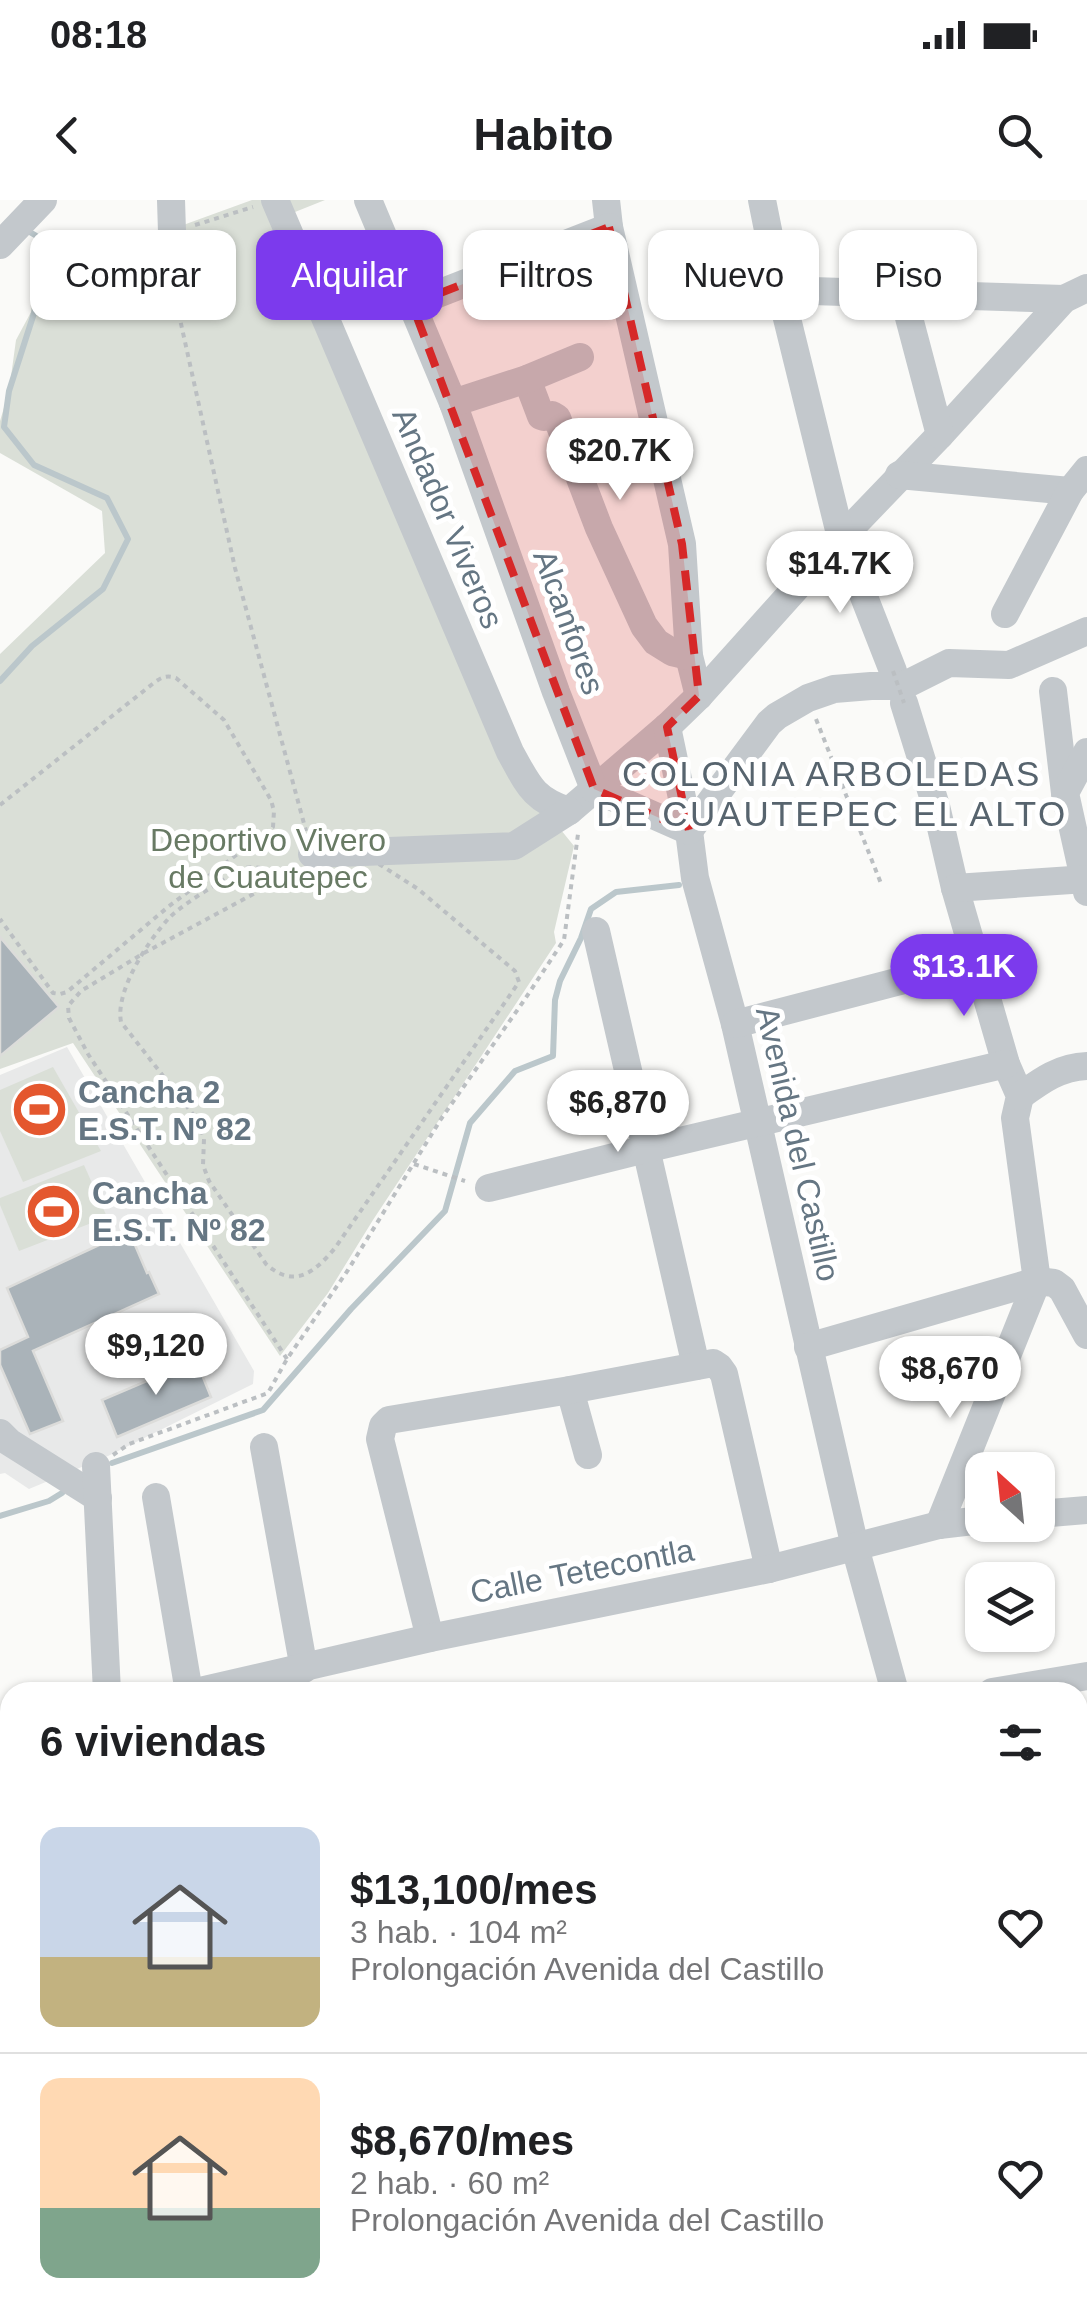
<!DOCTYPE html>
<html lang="es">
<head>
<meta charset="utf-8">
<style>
  :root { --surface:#fff; --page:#f2f2f2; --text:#202124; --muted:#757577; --line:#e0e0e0; --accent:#7c3aed }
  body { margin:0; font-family:Arial,sans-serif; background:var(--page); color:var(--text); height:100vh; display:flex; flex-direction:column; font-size:38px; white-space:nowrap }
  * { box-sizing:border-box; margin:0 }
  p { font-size:32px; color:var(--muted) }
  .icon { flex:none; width:55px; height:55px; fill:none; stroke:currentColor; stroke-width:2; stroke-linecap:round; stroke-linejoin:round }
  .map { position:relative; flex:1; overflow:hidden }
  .details { position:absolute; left:0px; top:1482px; width:1088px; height:642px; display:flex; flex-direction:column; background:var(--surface); border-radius:30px 30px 0 0; box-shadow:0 2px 8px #0004 }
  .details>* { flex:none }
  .hud { position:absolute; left:30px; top:30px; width:1028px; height:90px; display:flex; gap:20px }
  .needle { width:65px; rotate:333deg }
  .tools { position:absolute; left:965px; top:1252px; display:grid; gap:20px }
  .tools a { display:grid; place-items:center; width:90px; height:90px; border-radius:20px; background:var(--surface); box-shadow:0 2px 8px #0004; font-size:50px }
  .price { position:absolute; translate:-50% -85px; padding:0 22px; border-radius:35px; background:#fff; color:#222; font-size:32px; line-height:65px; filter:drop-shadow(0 2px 5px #0008) }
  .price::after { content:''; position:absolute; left:50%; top:60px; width:30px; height:22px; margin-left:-15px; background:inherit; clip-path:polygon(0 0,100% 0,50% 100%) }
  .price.current { background:var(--accent); color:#fff }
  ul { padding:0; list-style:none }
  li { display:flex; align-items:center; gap:30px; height:250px; padding:0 40px }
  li+li { border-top:2px solid var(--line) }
  li span { display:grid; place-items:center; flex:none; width:280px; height:200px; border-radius:20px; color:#555 }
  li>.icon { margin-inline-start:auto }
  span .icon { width:120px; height:120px; fill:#fffc; stroke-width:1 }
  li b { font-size:42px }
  h2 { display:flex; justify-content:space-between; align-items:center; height:120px; padding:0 40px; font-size:42px }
  .pill { padding:0 35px; border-radius:20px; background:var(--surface); box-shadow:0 2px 8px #0004; font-size:35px; line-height:90px }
  .pill.current { background:var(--accent); color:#fff }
  .status { display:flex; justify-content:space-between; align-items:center; height:70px; padding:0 50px; background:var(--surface); direction:ltr }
  .status svg { height:28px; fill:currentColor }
  header { display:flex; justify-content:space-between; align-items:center; height:130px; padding:0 40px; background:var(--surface); font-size:45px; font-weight:800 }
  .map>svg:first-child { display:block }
  .built { fill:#e8e9e9 }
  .green { fill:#dadfd7 }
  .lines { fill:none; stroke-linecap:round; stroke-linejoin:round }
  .stream { stroke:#bbc7cb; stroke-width:6 }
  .building { fill:#aab3b9; stroke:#dcdcda; stroke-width:2.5 }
  .path { stroke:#bbbfc2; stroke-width:4; stroke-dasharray:5 5; stroke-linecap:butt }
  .minor { stroke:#c3c8cc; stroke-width:28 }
  .path-bridge { stroke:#bbbfc2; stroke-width:4; stroke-dasharray:5 5; stroke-linecap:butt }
  .marked { fill:#d62828; fill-opacity:0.2; stroke:#d62828; stroke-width:8; stroke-dasharray:20 12; stroke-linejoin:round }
  .labels { text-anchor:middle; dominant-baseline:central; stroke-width:10; stroke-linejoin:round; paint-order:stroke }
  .street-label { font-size:32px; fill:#657683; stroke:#fff }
  .park-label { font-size:32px; fill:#687a64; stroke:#fff }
  .poi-label { font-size:32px; font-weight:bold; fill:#657683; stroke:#fff; text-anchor:start }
  .neighbourhood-label { font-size:35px; letter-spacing:2.5px; fill:#57646e; stroke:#fff }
</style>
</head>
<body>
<div class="status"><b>08:18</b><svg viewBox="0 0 49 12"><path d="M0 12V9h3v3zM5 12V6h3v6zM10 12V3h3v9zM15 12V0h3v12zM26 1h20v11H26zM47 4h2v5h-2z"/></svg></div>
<header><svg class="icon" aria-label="back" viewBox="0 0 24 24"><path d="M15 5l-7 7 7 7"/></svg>Habito<svg class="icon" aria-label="search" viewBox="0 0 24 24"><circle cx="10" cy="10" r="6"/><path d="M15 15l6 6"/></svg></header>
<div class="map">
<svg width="1087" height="2123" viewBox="0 0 1087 2123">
  <rect width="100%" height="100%" fill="#fafaf8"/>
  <path class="built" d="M 67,847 L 254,1171 L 253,1184 L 108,1256 L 29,1289 L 5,1273 L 0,1274 L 0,875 Z"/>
  <g class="green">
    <path d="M 252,0 L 325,0 L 280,18 L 530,592 L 574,646 L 554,732 L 556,743 L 373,1020 L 328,1093 L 280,1156 L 73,843 L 0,869 L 0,454 L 105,353 L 102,311 L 0,253 L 0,221 L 9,191 L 16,140 L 31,112 L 30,69 L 48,49 L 68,38 L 164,32 Z"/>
    <path d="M 53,867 L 101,951 L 23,982 L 0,931 L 0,890 Z"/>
    <path d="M 84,965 L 107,1017 L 19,1051 L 0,1005 L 0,998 Z"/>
  </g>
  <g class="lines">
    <g class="stream">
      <path d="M 0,481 L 32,446 L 103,389 L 128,339 L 107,298 L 34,265 L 4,227 L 9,191 L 36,107 L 52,45 L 28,31 L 29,26"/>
      <path d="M 112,1263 L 263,1210 L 351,1109 L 445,1011 L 470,923 L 515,871 L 553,856 L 555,800 L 560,781 L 581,738 L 591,709 L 616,692 L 679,685"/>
      <path d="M 0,1316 L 49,1301 L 62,1293"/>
    </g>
  </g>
  <g class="building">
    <path d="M 0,737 L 59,807 L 0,856 Z"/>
    <path d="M 129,1031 L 147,1073 L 149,1072 L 159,1094 L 33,1151 L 63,1221 L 30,1234 L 0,1165 L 0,1150 L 28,1137 L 7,1088 Z"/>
    <path d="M 196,1160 L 211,1197 L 117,1237 L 102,1200 Z"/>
  </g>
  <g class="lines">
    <g class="path">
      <path d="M 195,25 L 253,7"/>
      <path d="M 170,74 L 235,368 L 306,631"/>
      <path d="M 816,519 L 882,686"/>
      <path d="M 0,605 L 155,482 C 162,477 167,475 176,478 L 224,520 L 271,600 L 274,611 L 273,627 L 168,707 L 67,792 L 60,794 L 53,793 L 0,719"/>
      <path d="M 361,656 L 368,657 L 418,689 L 515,771 L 519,782 L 335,1048 C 314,1073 294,1089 266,1064 L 209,981 L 203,965 L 204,939 L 199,922 L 121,822 C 115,791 148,741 169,718 C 186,701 220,683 240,669 C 273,660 284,688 311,686 Z"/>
      <path d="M 414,964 L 465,981"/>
      <path d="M 287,1159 L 88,854 L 69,818 L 68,806 L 81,791 L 144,753 L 285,677 L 297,667"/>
      <path d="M 113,1255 L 129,1244 L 268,1193 L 287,1159 L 348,1070 L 441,919 L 523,802 L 564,740 L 578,634"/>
    </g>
    <g class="minor">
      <path d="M 171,0 L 172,32"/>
      <path d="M 275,0 L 510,552 C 528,584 532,599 569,611 L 667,527 L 699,496 L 841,338 L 940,235 L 1064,99 L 1087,88"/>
      <path d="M 368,0 L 453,203 L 556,492 L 594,589"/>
      <path d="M 606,0 L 609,27 L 682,344 L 689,456 L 699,496"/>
      <path d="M 762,0 L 780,90 L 841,338 L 893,471"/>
      <path d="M 0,45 L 43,0"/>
      <path d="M 780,90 L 1064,99"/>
      <path d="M 903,95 L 940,235"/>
      <path d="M 412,104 L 609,27"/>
      <path d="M 527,179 L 541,216 L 544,217 L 552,215 L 557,218 L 599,328 L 644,426 L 656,442 L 672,452 L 689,456"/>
      <path d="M 453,203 L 527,179 L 580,157"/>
      <path d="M 899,275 L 1070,291"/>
      <path d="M 1005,414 L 1070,291 L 1087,270"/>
      <path d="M 1053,491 L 1065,593"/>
      <path d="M 904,503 L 936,606 L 955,688 L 1006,864 L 1020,896 L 1015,918 L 1037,1081 L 939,1325"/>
      <path d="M 667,527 L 689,631 L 695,678 L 735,824 L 855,1347 L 895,1492"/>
      <path d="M 1087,552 L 1065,593 L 1087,692"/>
      <path d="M 594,589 L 689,631 L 769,523 L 777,516 L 808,498 L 834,489 L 871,486 L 903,486 L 949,463 L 1009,465 L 1087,431"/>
      <path d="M 312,654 L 514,646 L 569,611"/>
      <path d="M 955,688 L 1087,679"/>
      <path d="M 596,731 L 696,1166"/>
      <path d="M 735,824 L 977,761"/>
      <path d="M 1020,896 C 1042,880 1060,867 1087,866"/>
      <path d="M 489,988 L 646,949 L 1006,864"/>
      <path d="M 808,1147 L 1037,1081 L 1054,1083 L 1062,1089 L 1087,1135"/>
      <path d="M 570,1190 L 588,1255"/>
      <path d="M 0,1233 L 9,1242 L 98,1298"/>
      <path d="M 264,1247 L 304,1469"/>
      <path d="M 96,1266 L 107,1492"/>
      <path d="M 156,1297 L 189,1492"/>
      <path d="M 1038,1314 L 1087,1310"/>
      <path d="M 430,1438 L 380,1239 L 383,1226 L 389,1220 L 570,1190 L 713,1163 L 719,1167 L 724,1174 L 769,1369"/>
      <path d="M 196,1492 L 430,1438 L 769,1369 L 939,1325 L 982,1320"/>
      <path d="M 992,1492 L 1087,1476"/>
      <path d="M 0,1535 L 10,1533"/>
      <path d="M 1078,1665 L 1087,1671"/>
      <path d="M 0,1710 L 10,1708"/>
      <path d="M 1078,1924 L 1087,1924"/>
      <path d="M 0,2032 L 10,2032"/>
      <path d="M 1078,2071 L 1087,2070"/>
      <path d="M 675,2115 L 675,2123"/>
      <path d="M 956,2115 L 958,2123"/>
      <path d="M 100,2123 L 100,2115"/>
    </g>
    <path class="path-bridge" d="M 893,471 L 904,503"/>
  </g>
  <path class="marked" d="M 609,27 L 682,344 L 699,496 L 667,527 L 689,631 L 594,589 L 412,104 Z"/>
  <defs>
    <symbol id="stadium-disc" viewBox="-11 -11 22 22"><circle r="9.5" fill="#e4572e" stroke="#fff"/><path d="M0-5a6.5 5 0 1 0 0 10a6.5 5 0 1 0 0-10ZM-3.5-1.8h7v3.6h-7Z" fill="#fff"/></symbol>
  </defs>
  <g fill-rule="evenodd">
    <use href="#stadium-disc" x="8" y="878" width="63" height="63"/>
    <use href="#stadium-disc" x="22" y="980" width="63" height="63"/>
  </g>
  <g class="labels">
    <g class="street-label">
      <text transform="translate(448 318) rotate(67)">Andador Viveros</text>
      <text transform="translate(569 422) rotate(70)">Alcanfores</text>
      <text transform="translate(798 944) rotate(77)">Avenida del Castillo</text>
      <text transform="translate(582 1371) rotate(-11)">Calle Tetecontla</text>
    </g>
    <g class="park-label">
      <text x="268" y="640">Deportivo Vivero<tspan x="268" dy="37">de Cuautepec</tspan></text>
    </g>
    <g class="poi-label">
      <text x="78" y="892">Cancha 2<tspan x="78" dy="37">E.S.T. Nº 82</tspan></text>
      <text x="92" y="993">Cancha<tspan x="92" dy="37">E.S.T. Nº 82</tspan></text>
    </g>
    <g class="neighbourhood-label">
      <text x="832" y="573">COLONIA ARBOLEDAS<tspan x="832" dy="40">DE CUAUTEPEC EL ALTO</tspan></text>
    </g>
  </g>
</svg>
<div class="tools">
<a><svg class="needle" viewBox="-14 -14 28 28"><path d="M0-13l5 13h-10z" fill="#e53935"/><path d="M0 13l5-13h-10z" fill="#757577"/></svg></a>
<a><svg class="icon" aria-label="layers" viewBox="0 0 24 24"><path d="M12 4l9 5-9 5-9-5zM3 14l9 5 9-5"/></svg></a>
</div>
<b class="price" style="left:620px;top:303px">$20.7K</b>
<b class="price" style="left:840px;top:416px">$14.7K</b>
<b class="price current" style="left:964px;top:819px">$13.1K</b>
<b class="price" style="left:618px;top:955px">$6,870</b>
<b class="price" style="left:156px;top:1198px">$9,120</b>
<b class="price" style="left:950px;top:1221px">$8,670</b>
<div class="hud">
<a class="pill">Comprar</a>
<a class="pill current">Alquilar</a>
<a class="pill">Filtros</a>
<a class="pill">Nuevo</a>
<a class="pill">Piso</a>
</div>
<section class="details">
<h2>6 viviendas<svg class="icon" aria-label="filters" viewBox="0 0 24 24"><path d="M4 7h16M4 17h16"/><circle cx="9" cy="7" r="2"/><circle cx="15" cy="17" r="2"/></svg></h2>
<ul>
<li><span style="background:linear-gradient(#c9d6e8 65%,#c2b280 0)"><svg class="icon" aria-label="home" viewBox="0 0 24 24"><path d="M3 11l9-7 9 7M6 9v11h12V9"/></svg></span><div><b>$13,100/mes</b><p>3 hab. · 104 m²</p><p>Prolongación Avenida del Castillo</p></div><svg class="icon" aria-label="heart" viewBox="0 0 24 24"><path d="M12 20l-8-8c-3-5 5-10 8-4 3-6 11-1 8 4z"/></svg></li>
<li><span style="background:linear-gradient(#ffd9b3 65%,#7fa58c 0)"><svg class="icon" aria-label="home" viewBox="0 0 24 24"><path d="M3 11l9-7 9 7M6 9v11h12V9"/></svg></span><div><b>$8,670/mes</b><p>2 hab. · 60 m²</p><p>Prolongación Avenida del Castillo</p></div><svg class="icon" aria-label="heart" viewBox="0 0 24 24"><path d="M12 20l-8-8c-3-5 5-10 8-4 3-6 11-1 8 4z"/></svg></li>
</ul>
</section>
</div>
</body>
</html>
